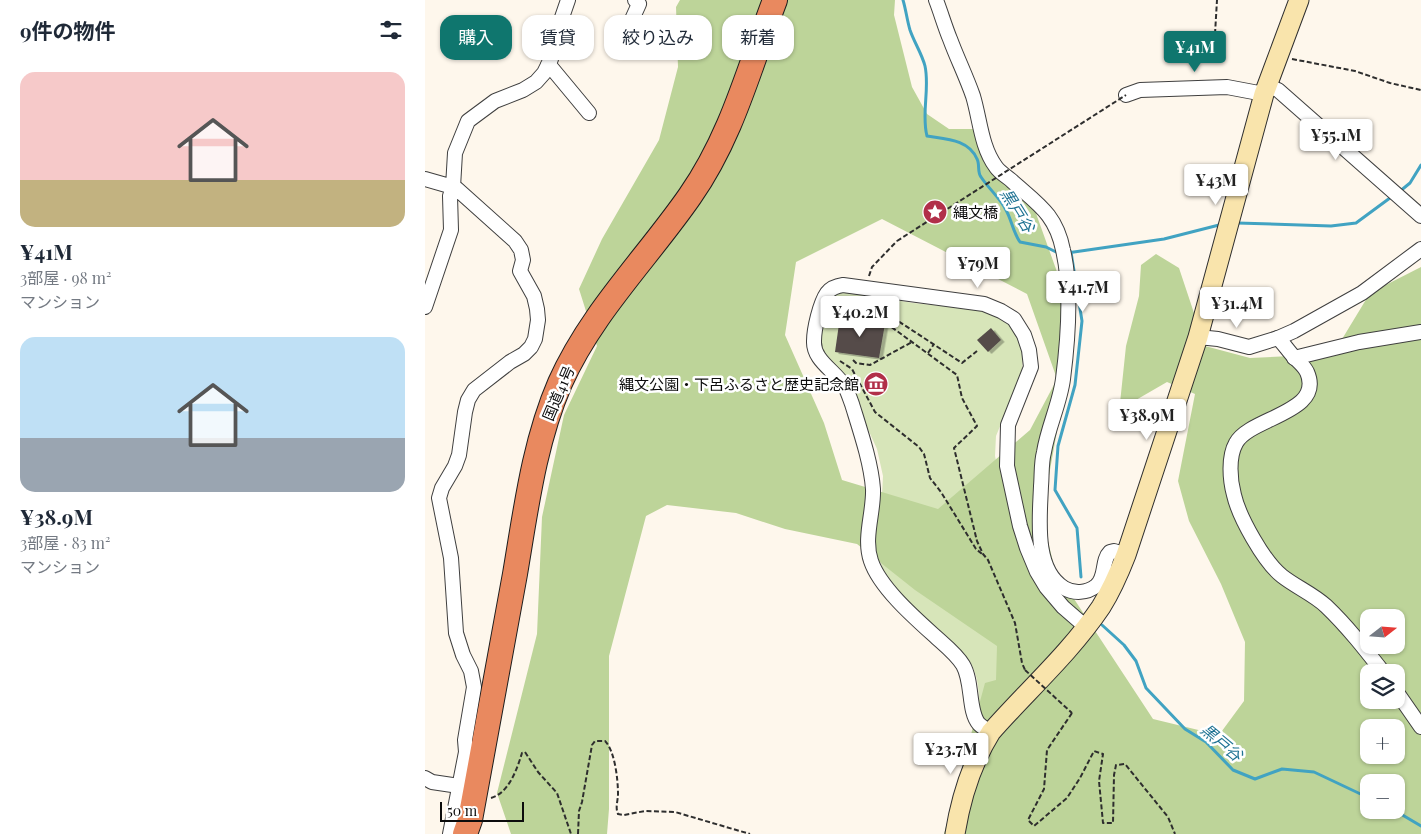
<!DOCTYPE html>
<html lang="ja">
<head>
<meta charset="utf-8">
<style>
  :root { --surface:#fff; --page:#f6f6f7; --text:#1f2937; --muted:#747a83; --accent:#0f766e }
  body { margin:0; font-family:"Playfair Display","Noto Sans JP",serif; background:var(--page); color:var(--text); height:100vh; display:flex; flex-direction:column; font-size:19px; white-space:nowrap }
  * { box-sizing:border-box; margin:0 }
  p { font-size:16px; color:var(--muted) }
  .icon { flex:none; width:28px; height:28px; fill:none; stroke:currentColor; stroke-width:2; stroke-linecap:round; stroke-linejoin:round }
  .map { position:relative; flex:1; overflow:hidden }
  .details { display:flex; flex-direction:column; background:var(--surface); width:425px }
  .details>* { flex:none }
  .top-card { position:absolute; left:15px; top:15px; width:475px; height:45px; display:flex; gap:10px }
  .needle { width:32px; rotate:73deg }
  .buttons { position:absolute; left:935px; top:609px; display:grid; gap:10px }
  .buttons a { display:grid; place-items:center; width:45px; height:45px; border-radius:10px; background:var(--surface); box-shadow:0 1px 4px #0004; font-size:25px }
  .scale { position:absolute; left:15px; bottom:12px; width:84px; box-sizing:border-box; padding-left:5px; border:2px solid #0c0c0c; border-top:0; font-size:14px; line-height:18px; white-space:nowrap; color:#0c0c0c; -webkit-text-stroke:4px #fff; paint-order:stroke }
  .price { position:absolute; translate:-50% -42px; padding:0 11px; border-radius:5px; background:#fff; color:#222; font-size:16px; line-height:32px; filter:drop-shadow(0 1px 2px #0008) }
  .price::after { content:''; position:absolute; left:50%; top:30px; width:15px; height:11px; margin-left:-8px; background:inherit; clip-path:polygon(0 0,100% 0,50% 100%) }
  .price.on { background:var(--accent); color:#fff }
  ul { padding:0; list-style:none }
  li { display:grid; align-content:center; gap:10px; height:265px; padding:0 20px }
  li span { display:grid; place-items:center; height:155px; border-radius:15px; color:#555 }
  li>.icon { margin-inline-start:auto }
  span .icon { width:90px; height:90px; fill:#fffc; stroke-width:1 }
  li b { font-size:21px }
  h2 { display:flex; justify-content:space-between; align-items:center; height:60px; padding:0 20px; font-size:21px }
  .pill { padding:0 18px; border-radius:15px; background:var(--surface); box-shadow:0 1px 4px #0004; font-size:18px; line-height:45px }
  .pill.on { background:var(--accent); color:#fff }
  main { display:flex; flex:1; min-height:0 }
  .map>svg:first-child { display:block }
  .green { fill:#d7e5b9 }
  .forest { fill:#bdd499; fill-rule:evenodd }
  .lines { fill:none; stroke-linecap:round; stroke-linejoin:round }
  .stream { stroke:#41a3c2; stroke-width:3 }
  .building { fill:#544c49; filter:url(#shadow) }
  .street-casing { stroke:#3f3f3f; stroke-width:16 }
  .secondary-casing { stroke:#2e2e2e; stroke-width:21 }
  .highway-casing { stroke:#1d1d1d; stroke-width:26 }
  .path { stroke:#2e2e2e; stroke-width:2; stroke-dasharray:5 2.5; stroke-linecap:butt }
  .street { stroke:#fff; stroke-width:14 }
  .secondary { stroke:#f9e4ac; stroke-width:19 }
  .highway { stroke:#e9895f; stroke-width:24 }
  .path-bridge { stroke:#2e2e2e; stroke-width:2; stroke-dasharray:5 2.5; stroke-linecap:butt }
  .labels { text-anchor:middle; dominant-baseline:central; stroke-width:5; stroke-linejoin:round; paint-order:stroke }
  .poi-label { font-size:15px; fill:#0c0c0c; stroke:#fff; text-anchor:start }
  .street-label { font-size:15px; fill:#0c0c0c; stroke:#fff }
  .water-label { font-size:16px; font-style:italic; fill:#1f7393; stroke:#fff }
</style>
</head>
<body>
<main>
<section class="details">
<h2>9件の物件<svg class="icon" aria-label="filters" viewBox="0 0 24 24"><path d="M4 7h16M4 17h16"/><circle cx="9" cy="7" r="2"/><circle cx="15" cy="17" r="2"/></svg></h2>
<ul>
<li><span style="background:linear-gradient(#f6c9c9 70%,#c2b280 0)"><svg class="icon" aria-label="home" viewBox="0 0 24 24"><path d="M3 11l9-7 9 7M6 9v11h12V9"/></svg></span><div><b>¥41M</b><p>3部屋 · 98 m²</p><p>マンション</p></div></li>
<li><span style="background:linear-gradient(#bfe0f5 65%,#9aa5b1 0)"><svg class="icon" aria-label="home" viewBox="0 0 24 24"><path d="M3 11l9-7 9 7M6 9v11h12V9"/></svg></span><div><b>¥38.9M</b><p>3部屋 · 83 m²</p><p>マンション</p></div></li>
</ul>
</section>
<div class="map">
<svg width="996" height="834" viewBox="0 0 996 834">
  <defs>
    <filter id="shadow"><feDropShadow dx="3.5" dy="2" stdDeviation="0" flood-color="#0004"/></filter>
  </defs>
  <rect width="100%" height="100%" fill="#fef7ec"/>
  <path class="green" d="M 416,291 L 488,303 L 557,310 L 572,316 L 584,325 L 592,336 L 598,355 L 597,373 L 571,436 L 570,456 L 578,493 L 624,605 L 555,716 C 553,693 556,675 540,655 L 472,591 L 457,569 L 454,552 L 458,476 L 452,449 L 431,403 L 400,358 L 394,347 L 394,338 L 408,296 Z"/>
  <path class="forest" d="M 255,0 L 470,0 L 469,15 L 487,87 L 502,114 L 524,129 L 558,129 L 568,154 L 608,205 L 636,283 L 638,398 L 619,503 L 622,537 L 630,570 L 728,719 L 794,735 L 819,701 L 820,642 L 796,584 L 764,521 L 753,481 L 770,394 L 742,382 L 704,404 L 695,403 L 701,346 L 714,296 L 716,265 L 731,254 L 754,268 L 780,346 L 825,358 L 908,354 L 945,293 L 996,267 L 996,834 L 519,834 L 560,683 L 571,680 L 572,646 L 490,590 L 432,544 L 360,529 L 311,513 L 242,505 L 221,516 L 184,656 L 184,809 L 182,834 L 86,834 L 72,793 L 112,634 L 117,517 L 139,415 L 172,346 L 154,289 L 177,239 L 234,140 L 253,67 L 251,7 ZM 457,219 L 602,294 L 632,379 L 605,430 L 513,509 L 417,480 L 399,423 L 360,335 L 371,262 ZM 944,618 L 971,618 L 971,645 L 944,645 ZM 944,672 L 971,672 L 971,700 L 944,700 ZM 944,728 L 971,728 L 971,755 L 944,755 ZM 944,782 L 971,782 L 971,810 L 944,810 Z"/>
  <g class="lines">
    <g class="stream">
      <path d="M 478,0 C 481,10 482,20 485,30 C 489,42 497,54 500,66 C 505,89 496,114 502,136 C 520,139 544,139 552,159 C 555,164 552,172 556,177 C 564,189 575,198 581,210 C 587,221 588,232 595,242 L 621,247 L 633,253"/>
      <path d="M 974,192 L 985,183 L 996,165"/>
      <path d="M 812,223 L 906,226 L 931,223 L 969,195"/>
      <path d="M 646,252 L 657,321 L 650,385 L 633,446 L 630,490 L 652,528 L 656,577"/>
      <path d="M 642,253 L 739,239 L 798,224"/>
      <path d="M 677,625 L 699,645 L 711,661 L 721,688 L 760,729 L 781,742 L 808,770 L 830,779 L 857,769 L 889,772 L 944,798"/>
      <path d="M 969,810 L 996,826"/>
    </g>
  </g>
  <g class="building">
    <path d="M 415,317 L 460,324 L 454,358 L 410,352 Z"/>
    <path d="M 566,328 L 576,340 L 563,352 L 552,340 Z"/>
  </g>
  <g class="lines">
    <defs>
      <g id="street">
        <path d="M 210,0 L 214,4 L 204,26 L 221,36"/>
        <path d="M 511,0 C 516,13 520,27 525,39 C 532,58 541,76 548,96 C 555,119 556,147 571,167 C 575,173 583,177 588,182 C 614,205 631,215 638,250 C 647,288 643,340 638,379 C 635,403 623,427 619,452 C 616,463 617,475 616,486 C 615,516 608,569 639,588 C 649,594 662,593 671,586 C 682,577 676,561 685,552 L 689,551 L 701,555"/>
        <path d="M 123,65 L 125,66 L 164,113"/>
        <path d="M 842,86 L 853,90 L 996,216"/>
        <path d="M 701,95 L 715,90 L 802,87 L 839,94"/>
        <path d="M 0,179 L 28,187 L 30,153 L 43,121 L 70,101 L 98,90 L 111,82 L 119,73 L 126,59 L 133,29 L 143,0"/>
        <path d="M 0,307 L 26,230 L 25,196 L 28,187 L 32,189 L 90,241 L 96,250 L 98,260 L 95,271 L 109,296 L 112,309 L 113,320 L 110,339 L 106,347 L 99,354 L 85,362 L 49,390 L 43,400 L 40,412 L 34,455 L 30,466 L 17,488 L 14,498 L 26,558 L 31,633 L 38,655 L 46,671 L 49,687 L 40,740 L 41,752 L 25,834"/>
        <path d="M 773,337 L 793,339 L 824,347 L 853,338 L 869,331 L 937,293 L 996,249"/>
        <path d="M 853,338 C 859,344 864,352 870,358 C 875,363 879,366 882,372 C 900,413 825,417 811,443 C 803,457 805,480 809,495 C 814,517 839,562 857,576 C 871,587 888,594 901,606 C 922,626 940,649 958,672"/>
        <path d="M 869,358 L 934,342 L 996,332"/>
        <path d="M 971,691 L 996,727"/>
        <path d="M 566,732 C 562,730 557,727 554,724 C 543,712 548,682 538,665 C 532,655 521,646 512,638 C 491,619 455,588 446,561 C 438,538 449,512 448,489 C 446,462 435,430 427,404 C 425,399 423,392 420,387 C 411,371 388,361 389,341 C 389,329 395,303 402,293 C 406,288 411,286 418,285 L 559,304 L 576,311 L 589,319 L 599,335 L 604,350 L 606,367 L 583,425 L 582,466 L 595,526 L 602,548 L 612,572 L 621,587 L 638,607 L 661,627"/>
        <path d="M 0,778 L 7,782 L 34,786"/>
      </g>
      <path id="secondary" d="M 530,834 C 536,797 546,764 566,732 C 602,691 645,653 676,607 C 686,591 694,573 701,555 L 773,337 L 839,94 L 874,0"/>
      <path id="highway" d="M 40,834 L 45,820 C 60,738 75,656 90,574 C 101,509 109,443 135,383 C 166,313 222,258 265,196 C 307,136 324,68 350,0"/>
    </defs>
    <use href="#street" class="street-casing"/>
    <use href="#secondary" class="secondary-casing"/>
    <use href="#highway" class="highway-casing"/>
    <g class="path">
      <path d="M 790,34 L 792,0"/>
      <path d="M 867,59 L 930,71 L 965,83 L 996,90"/>
      <path d="M 444,276 L 447,267 L 472,241"/>
      <path d="M 409,307 L 464,315 L 537,363 L 552,351"/>
      <path d="M 435,311 L 435,314 L 461,323 L 532,375 L 537,398 L 552,426 L 529,448 L 552,541 L 558,554 L 563,560 L 590,623 L 597,663 L 600,670"/>
      <path d="M 503,353 L 509,344"/>
      <path d="M 428,360 L 431,363 L 445,365 L 487,342"/>
      <path d="M 415,361 L 427,369 L 450,412 L 494,447 L 499,454 L 505,478 L 516,492 L 551,549 L 557,554"/>
      <path d="M 647,713 L 622,750 L 619,789 L 603,820 L 609,826 L 642,798 L 655,778 L 669,751 L 678,754 L 674,781 L 678,823 L 688,823 L 689,775 L 691,765 L 700,764 L 743,817 L 750,834"/>
      <path d="M 66,798 C 84,793 92,769 97,753 L 100,752 L 113,772 L 132,793 L 146,834"/>
      <path d="M 153,834 L 154,811 L 157,802 L 167,745 L 170,741 L 180,741 C 190,751 193,780 193,794 C 193,801 190,807 193,814 L 199,815 L 220,811 L 250,812 L 325,834"/>
    </g>
    <use href="#street" class="street"/>
    <use href="#secondary" class="secondary"/>
    <use href="#highway" class="highway"/>
    <g class="path-bridge">
      <path d="M 472,241 L 701,95"/>
      <path d="M 600,670 L 647,713"/>
    </g>
  </g>
  <defs>
    <symbol id="sight-disc" viewBox="-11 -11 22 22"><circle r="9.5" fill="#b12f49" stroke="#fff"/><path d="M0-6L1.8-2.2L6-1.7L2.9 1.2L3.7 5.4L0 3.3L-3.7 5.4L-2.9 1.2L-6-1.7L-1.8-2.2Z" fill="#fff"/></symbol>
    <symbol id="museum-disc" viewBox="-11 -11 22 22"><circle r="9.5" fill="#b12f49" stroke="#fff"/><path d="M0-6L6-3V-2H-6V-3ZM-5-1h2V3h-2ZM-1-1h2V3h-2ZM3-1h2V3H3ZM-6 4H6V6H-6Z" fill="#fff"/></symbol>
  </defs>
  <g fill-rule="evenodd">
    <use href="#sight-disc" x="496" y="198" width="28" height="28"/>
    <use href="#museum-disc" x="437" y="370" width="28" height="28"/>
  </g>
  <g class="labels">
    <g class="poi-label">
      <text x="528" y="212">縄文橋</text>
      <text x="434" y="384" text-anchor="end">縄文公園・下呂ふるさと歴史記念館</text>
    </g>
    <g class="street-label">
      <text transform="translate(133 393) rotate(-67)">国道41号</text>
    </g>
    <g class="water-label">
      <text transform="translate(593 210) rotate(58)">黒戸谷</text>
      <text transform="translate(797 742) rotate(40)">黒戸谷</text>
    </g>
  </g>
</svg>
<div class="buttons">
<a><svg class="needle" viewBox="-14 -14 28 28"><path d="M0-13l5 13h-10z" fill="#e53935"/><path d="M0 13l5-13h-10z" fill="#747a83"/></svg></a>
<a><svg class="icon" aria-label="layers" viewBox="0 0 24 24"><path d="M12 4l9 5-9 5-9-5zM3 14l9 5 9-5"/></svg></a>
<a>+</a>
<a>−</a>
</div>
<div class="scale">50 m</div>
<b class="price on" style="left:770px;top:73px">¥41M</b>
<b class="price" style="left:911px;top:161px">¥55.1M</b>
<b class="price" style="left:791px;top:206px">¥43M</b>
<b class="price" style="left:553px;top:289px">¥79M</b>
<b class="price" style="left:658px;top:313px">¥41.7M</b>
<b class="price" style="left:812px;top:329px">¥31.4M</b>
<b class="price" style="left:435px;top:338px">¥40.2M</b>
<b class="price" style="left:722px;top:441px">¥38.9M</b>
<b class="price" style="left:526px;top:775px">¥23.7M</b>
<div class="top-card">
<a class="pill on">購入</a>
<a class="pill">賃貸</a>
<a class="pill">絞り込み</a>
<a class="pill">新着</a>
</div>
</div>
</main>
</body>
</html>
